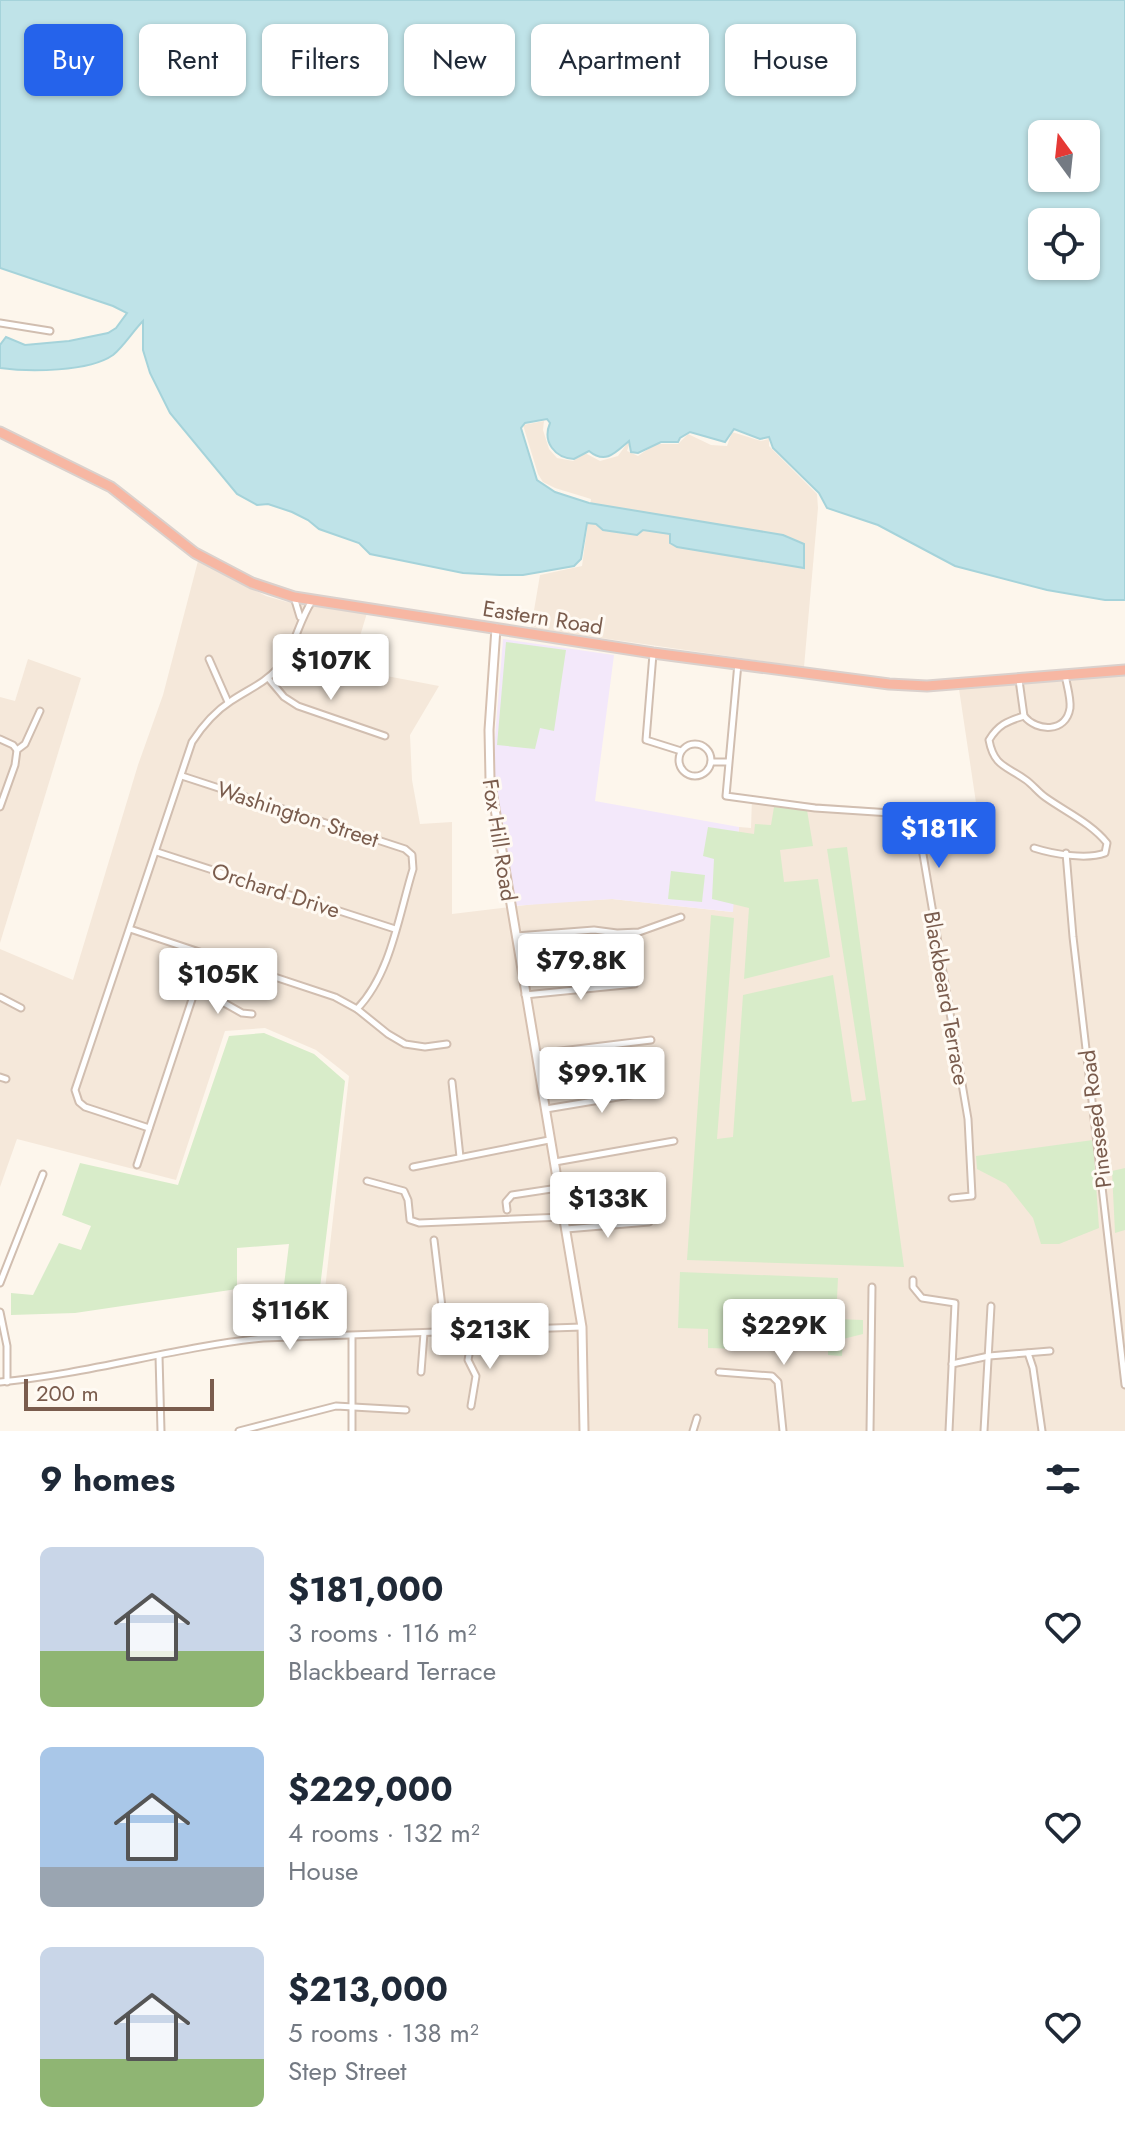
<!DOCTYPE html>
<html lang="en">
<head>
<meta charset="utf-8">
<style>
  :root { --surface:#fff; --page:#f6f6f7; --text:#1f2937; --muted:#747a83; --accent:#2563eb }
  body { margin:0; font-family:Jost,sans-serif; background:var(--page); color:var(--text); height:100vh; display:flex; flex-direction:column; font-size:30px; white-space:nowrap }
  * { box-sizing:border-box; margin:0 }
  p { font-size:26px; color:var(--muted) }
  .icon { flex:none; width:44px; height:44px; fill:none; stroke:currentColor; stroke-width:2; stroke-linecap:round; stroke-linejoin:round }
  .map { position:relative; height:1431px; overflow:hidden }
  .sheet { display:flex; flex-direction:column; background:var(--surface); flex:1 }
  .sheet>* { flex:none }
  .guide { position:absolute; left:24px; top:24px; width:1078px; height:72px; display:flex; gap:16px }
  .needle { width:52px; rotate:345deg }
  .fabs { position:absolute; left:1028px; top:120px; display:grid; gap:16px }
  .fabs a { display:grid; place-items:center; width:72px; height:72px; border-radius:12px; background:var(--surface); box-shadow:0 2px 6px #0004; font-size:40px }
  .scale { position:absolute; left:24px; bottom:20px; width:190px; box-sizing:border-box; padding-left:8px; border:4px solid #7a5c4d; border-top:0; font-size:22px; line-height:28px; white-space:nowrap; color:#7a5c4d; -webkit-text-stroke:6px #fffaf3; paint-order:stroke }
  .price { position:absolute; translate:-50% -68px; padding:0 18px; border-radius:8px; background:#fff; color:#222; font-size:26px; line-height:52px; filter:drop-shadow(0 2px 4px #0008) }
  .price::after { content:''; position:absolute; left:50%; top:48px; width:24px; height:18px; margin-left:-12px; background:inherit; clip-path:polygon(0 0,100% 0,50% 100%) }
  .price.on { background:var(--accent); color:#fff }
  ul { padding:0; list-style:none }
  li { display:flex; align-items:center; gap:24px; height:200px; padding:0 40px }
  li span { display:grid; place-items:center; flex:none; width:224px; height:160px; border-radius:12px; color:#555 }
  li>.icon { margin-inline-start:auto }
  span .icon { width:96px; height:96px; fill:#fffc; stroke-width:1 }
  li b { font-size:34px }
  h2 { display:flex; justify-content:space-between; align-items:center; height:96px; padding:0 40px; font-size:34px }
  .chip { padding:0 28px; border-radius:12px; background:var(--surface); box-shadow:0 2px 6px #0004; font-size:28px; line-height:72px }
  .chip.on { background:var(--accent); color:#fff }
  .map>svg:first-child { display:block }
  .residential { fill:#f5e8da }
  .education { fill:#f3e8fa }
  .green { fill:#d8ecc9 }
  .water { fill:#bfe3e8; stroke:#a5d3da; stroke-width:2; fill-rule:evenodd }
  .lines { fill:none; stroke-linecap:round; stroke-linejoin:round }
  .street-casing { stroke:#d1beb0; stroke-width:9 }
  .secondary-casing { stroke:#d6c0b0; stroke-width:11 }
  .highway-casing { stroke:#dad1cd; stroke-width:13 }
  .street { stroke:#fff; stroke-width:5 }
  .secondary { stroke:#fff; stroke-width:7 }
  .highway { stroke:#f7b7a3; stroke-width:9 }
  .labels { text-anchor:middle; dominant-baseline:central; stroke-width:6; stroke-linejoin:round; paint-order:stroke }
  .street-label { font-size:22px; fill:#7a5c4d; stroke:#fffaf3 }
</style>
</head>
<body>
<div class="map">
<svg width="1125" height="1431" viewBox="0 0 1125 1431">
  <rect width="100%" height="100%" fill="#fdf6ec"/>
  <g class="residential">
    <path d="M 544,421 L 543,430 L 549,449 L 557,458 L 573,461 L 585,453 L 600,461 L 618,456 L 628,442 L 630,442 L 627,451 L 638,456 L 655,444 L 678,444 L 688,434 L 711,445 L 727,446 L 732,432 L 761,441 L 769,439 L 769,446 L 817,494 L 818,508 L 804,667 L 531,628 L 540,575 L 582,566 L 591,499 L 555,488 L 543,482 L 538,474 L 523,425 Z"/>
    <path d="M 198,561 L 266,596 L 287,602 L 367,613 L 350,669 L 439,686 L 410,735 L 412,780 L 420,824 L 452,822 L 452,914 L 542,903 L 612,899 L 732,912 L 739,827 L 751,828 L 752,798 L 978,816 L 959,689 L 1125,674 L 1125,1431 L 350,1431 L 350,1334 L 320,1334 L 349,1076 L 316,1050 L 265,1028 L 225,1031 L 176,1180 L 17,1139 L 0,1187 L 0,949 L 73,980 L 138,765 L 163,695 Z"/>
    <path d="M 28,659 L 81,678 L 0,943 L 0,697 L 15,701 Z"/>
  </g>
  <path class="education" d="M 503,639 L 614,655 L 595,801 L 739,827 L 733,912 L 612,899 L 513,906 L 495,782 L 494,750 Z"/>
  <g class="green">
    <path d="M 506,642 L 566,650 L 554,731 L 540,728 L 535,749 L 497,745 Z"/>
    <path d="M 774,807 L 807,810 L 813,846 L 780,850 L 784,882 L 818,879 L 830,957 L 744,979 L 749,908 L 712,899 L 714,859 L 703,856 L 708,827 L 754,834 L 755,824 L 771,825 Z"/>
    <path d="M 847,847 L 904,1267 L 687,1260 L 711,915 L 734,918 L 717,1139 L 733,1137 L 743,995 L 833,975 L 852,1102 L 866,1100 L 827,849 Z"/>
    <path d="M 671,871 L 705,875 L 702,902 L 668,899 Z"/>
    <path d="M 264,1033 L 314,1054 L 345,1081 L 319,1296 L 284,1285 L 289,1244 L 237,1248 L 237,1289 L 75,1313 L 11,1315 L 11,1293 L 33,1295 L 59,1243 L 81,1250 L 91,1226 L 62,1215 L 80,1163 L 178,1185 L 229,1036 Z"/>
    <path d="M 1093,1140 L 1099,1228 L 1059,1244 L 1041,1244 L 1033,1218 L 1006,1184 L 977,1169 L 976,1156 Z"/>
    <path d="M 1125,1168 L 1125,1230 L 1115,1233 L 1112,1171 Z"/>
    <path d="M 680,1272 L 838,1278 L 836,1319 L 863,1320 L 863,1334 L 843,1339 L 842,1356 L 828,1355 L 828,1341 L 772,1339 L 772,1350 L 708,1348 L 708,1329 L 678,1328 Z"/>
  </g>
  <path class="water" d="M 0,0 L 1125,0 L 1125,600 L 1105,600 L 1047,590 L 955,566 L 878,525 L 827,508 L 819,493 L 773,448 L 769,437 L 760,439 L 734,429 L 725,442 L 690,432 L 680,438 L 678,442 L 661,442 L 638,453 L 631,452 L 629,441 C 616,452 606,465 589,451 L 574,459 C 555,458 542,442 550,423 L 547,419 L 525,423 L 521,428 L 537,480 L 555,492 L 589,503 L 783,535 L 804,544 L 804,568 L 677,547 L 670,543 L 670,534 L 643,530 L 637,535 L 603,530 L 596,524 L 587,523 L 581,559 L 574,566 L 523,575 L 500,575 L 463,573 L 370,554 L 359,543 L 319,529 L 308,520 L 292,512 L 268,504 L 257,505 L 237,494 L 170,413 L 150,373 L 143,350 L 143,321 C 133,331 124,346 113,355 C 89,372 29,372 0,368 L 0,345 L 6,337 L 25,345 L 69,341 L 108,333 L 116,328 L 127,313 L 113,306 L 0,268 ZM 1042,134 L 1086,134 L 1086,178 L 1042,178 ZM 1042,222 L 1086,222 L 1086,266 L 1042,266 Z"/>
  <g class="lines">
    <defs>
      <g id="street">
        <path d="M 0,323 L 50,331"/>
        <path d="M 294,597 L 300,617"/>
        <path d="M 653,654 L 646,740 L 681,751"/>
        <path d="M 209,659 L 228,702"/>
        <path d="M 738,663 L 726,796 L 815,808 L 906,814 L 915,818 L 918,825 L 968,1119 L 972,1196 L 952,1198"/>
        <path d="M 268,678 L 284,697 L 298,706 L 385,736"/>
        <path d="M 1019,680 L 1024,716 C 1007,721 998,725 989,740 C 994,767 1007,766 1026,780 C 1033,785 1038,792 1045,797 C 1066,812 1091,823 1107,843 L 1105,853 C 1086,860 1053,854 1034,848"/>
        <path d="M 1024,716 C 1037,732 1066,733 1070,708 C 1071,698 1067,686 1065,675"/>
        <path d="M 0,739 L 13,745 L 17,750"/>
        <circle cx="695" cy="760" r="16"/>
        <path d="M 711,762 L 728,762"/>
        <path d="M 182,776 L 405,849 L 412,855 L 413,869 C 399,914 391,974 357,1009"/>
        <path d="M 0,807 L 15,765 L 17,750 L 25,744 L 40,711"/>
        <path d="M 157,852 L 395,929"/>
        <path d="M 1066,853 L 1073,937 L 1125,1385"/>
        <path d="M 130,929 L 335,997 L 357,1009 L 388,1034 L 405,1044 L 425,1047 L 447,1044"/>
        <path d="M 516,936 L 594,930 L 617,933 L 639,932 L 681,917"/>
        <path d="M 196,987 L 242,1013 L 252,1014"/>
        <path d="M 525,995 L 635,984"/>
        <path d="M 0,997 L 21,1008"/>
        <path d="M 536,1054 L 651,1040"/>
        <path d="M 0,1077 L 6,1079"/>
        <path d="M 452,1082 L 460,1157"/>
        <path d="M 546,1109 L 654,1091"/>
        <path d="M 149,1128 L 85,1107 L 79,1102 L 75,1090 L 192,742 C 203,725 214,712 231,701 C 247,690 265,683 278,668 C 295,648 298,622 312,601"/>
        <path d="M 555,1162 L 674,1141"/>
        <path d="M 137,1165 L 207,954"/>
        <path d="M 413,1167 L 549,1140"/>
        <path d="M 367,1181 L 404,1191 L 408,1200 L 410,1220 L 419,1223 L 563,1217"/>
        <path d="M 507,1210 L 506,1202 L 512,1195 L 558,1188"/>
        <path d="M 566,1229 L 649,1222"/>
        <path d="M 434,1240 L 445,1332"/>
        <path d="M 913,1280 L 913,1287 L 922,1298 L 955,1303 L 949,1431"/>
        <path d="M 0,1283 L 43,1174"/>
        <path d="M 0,1312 L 7,1346 L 7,1382"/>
        <path d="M 352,1336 L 352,1431"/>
        <path d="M 1028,1353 L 1033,1368 L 1042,1431"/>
        <path d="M 159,1356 L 161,1431"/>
        <path d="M 952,1364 L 989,1356 L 1050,1351"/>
        <path d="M 421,1372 L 424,1333"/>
        <path d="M 719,1372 L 772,1376 L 778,1382 L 783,1431"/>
        <path d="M 0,1382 C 89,1374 175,1347 263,1338 L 582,1327"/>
        <path d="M 471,1406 L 476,1376 L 468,1360 L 470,1349 L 484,1330"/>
        <path d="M 239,1431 L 336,1406 L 406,1410"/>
        <path d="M 693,1431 L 697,1418"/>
        <path d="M 870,1431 L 872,1287"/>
        <path d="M 984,1431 L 991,1306"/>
      </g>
      <path id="secondary" d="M 496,628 L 489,730 L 490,779 L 582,1327 L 584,1431"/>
      <path id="highway" d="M 0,432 L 111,487 L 195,553 L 252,583 L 294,597 L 653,653 L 889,684 L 927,686 L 1125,670"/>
    </defs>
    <use href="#street" class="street-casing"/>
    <use href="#secondary" class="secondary-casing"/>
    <use href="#highway" class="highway-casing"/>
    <use href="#street" class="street"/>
    <use href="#secondary" class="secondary"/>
    <use href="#highway" class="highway"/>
  </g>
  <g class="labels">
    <g class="street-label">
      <text transform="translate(543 617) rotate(9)">Eastern Road</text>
      <text transform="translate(298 814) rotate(18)">Washington Street</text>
      <text transform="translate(500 840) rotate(81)">Fox Hill Road</text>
      <text transform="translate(276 890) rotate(18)">Orchard Drive</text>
      <text transform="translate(947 998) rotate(80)">Blackbeard Terrace</text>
      <text transform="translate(1095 1119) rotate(-97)">Pineseed Road</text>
    </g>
  </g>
</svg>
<div class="fabs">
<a><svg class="needle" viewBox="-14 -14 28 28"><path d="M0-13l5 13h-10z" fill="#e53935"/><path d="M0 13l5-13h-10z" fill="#747a83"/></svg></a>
<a><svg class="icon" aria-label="locate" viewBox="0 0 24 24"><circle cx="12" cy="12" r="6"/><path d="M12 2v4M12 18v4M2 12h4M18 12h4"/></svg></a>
</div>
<div class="scale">200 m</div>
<b class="price" style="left:331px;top:702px">$107K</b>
<b class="price on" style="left:939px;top:870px">$181K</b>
<b class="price" style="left:581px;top:1002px">$79.8K</b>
<b class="price" style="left:218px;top:1016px">$105K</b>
<b class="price" style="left:602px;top:1115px">$99.1K</b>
<b class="price" style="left:608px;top:1240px">$133K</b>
<b class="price" style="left:290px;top:1352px">$116K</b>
<b class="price" style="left:784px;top:1367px">$229K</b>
<b class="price" style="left:490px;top:1371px">$213K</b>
<div class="guide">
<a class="chip on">Buy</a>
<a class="chip">Rent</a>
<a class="chip">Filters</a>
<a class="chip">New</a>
<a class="chip">Apartment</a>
<a class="chip">House</a>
</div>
</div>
<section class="sheet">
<h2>9 homes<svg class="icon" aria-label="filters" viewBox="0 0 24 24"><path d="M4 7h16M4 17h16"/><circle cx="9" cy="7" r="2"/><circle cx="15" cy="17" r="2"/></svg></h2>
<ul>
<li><span style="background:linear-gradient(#c9d6e8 65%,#8fb573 0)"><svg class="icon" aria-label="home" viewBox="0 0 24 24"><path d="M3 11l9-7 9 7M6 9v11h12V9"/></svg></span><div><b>$181,000</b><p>3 rooms · 116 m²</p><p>Blackbeard Terrace</p></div><svg class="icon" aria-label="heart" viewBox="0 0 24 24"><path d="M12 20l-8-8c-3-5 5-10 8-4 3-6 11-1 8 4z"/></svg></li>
<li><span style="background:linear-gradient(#a9c7e8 75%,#9aa5b1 0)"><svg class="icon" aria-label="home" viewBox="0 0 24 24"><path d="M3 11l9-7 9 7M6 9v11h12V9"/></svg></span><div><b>$229,000</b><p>4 rooms · 132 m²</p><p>House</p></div><svg class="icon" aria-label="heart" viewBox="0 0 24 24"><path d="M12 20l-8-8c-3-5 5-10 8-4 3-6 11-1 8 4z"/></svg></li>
<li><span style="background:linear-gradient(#c9d6e8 70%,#8fb573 0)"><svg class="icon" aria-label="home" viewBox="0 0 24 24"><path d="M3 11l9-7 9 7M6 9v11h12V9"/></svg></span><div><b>$213,000</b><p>5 rooms · 138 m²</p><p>Step Street</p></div><svg class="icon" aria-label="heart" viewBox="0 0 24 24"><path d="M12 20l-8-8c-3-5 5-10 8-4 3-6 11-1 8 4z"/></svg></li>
</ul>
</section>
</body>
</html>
